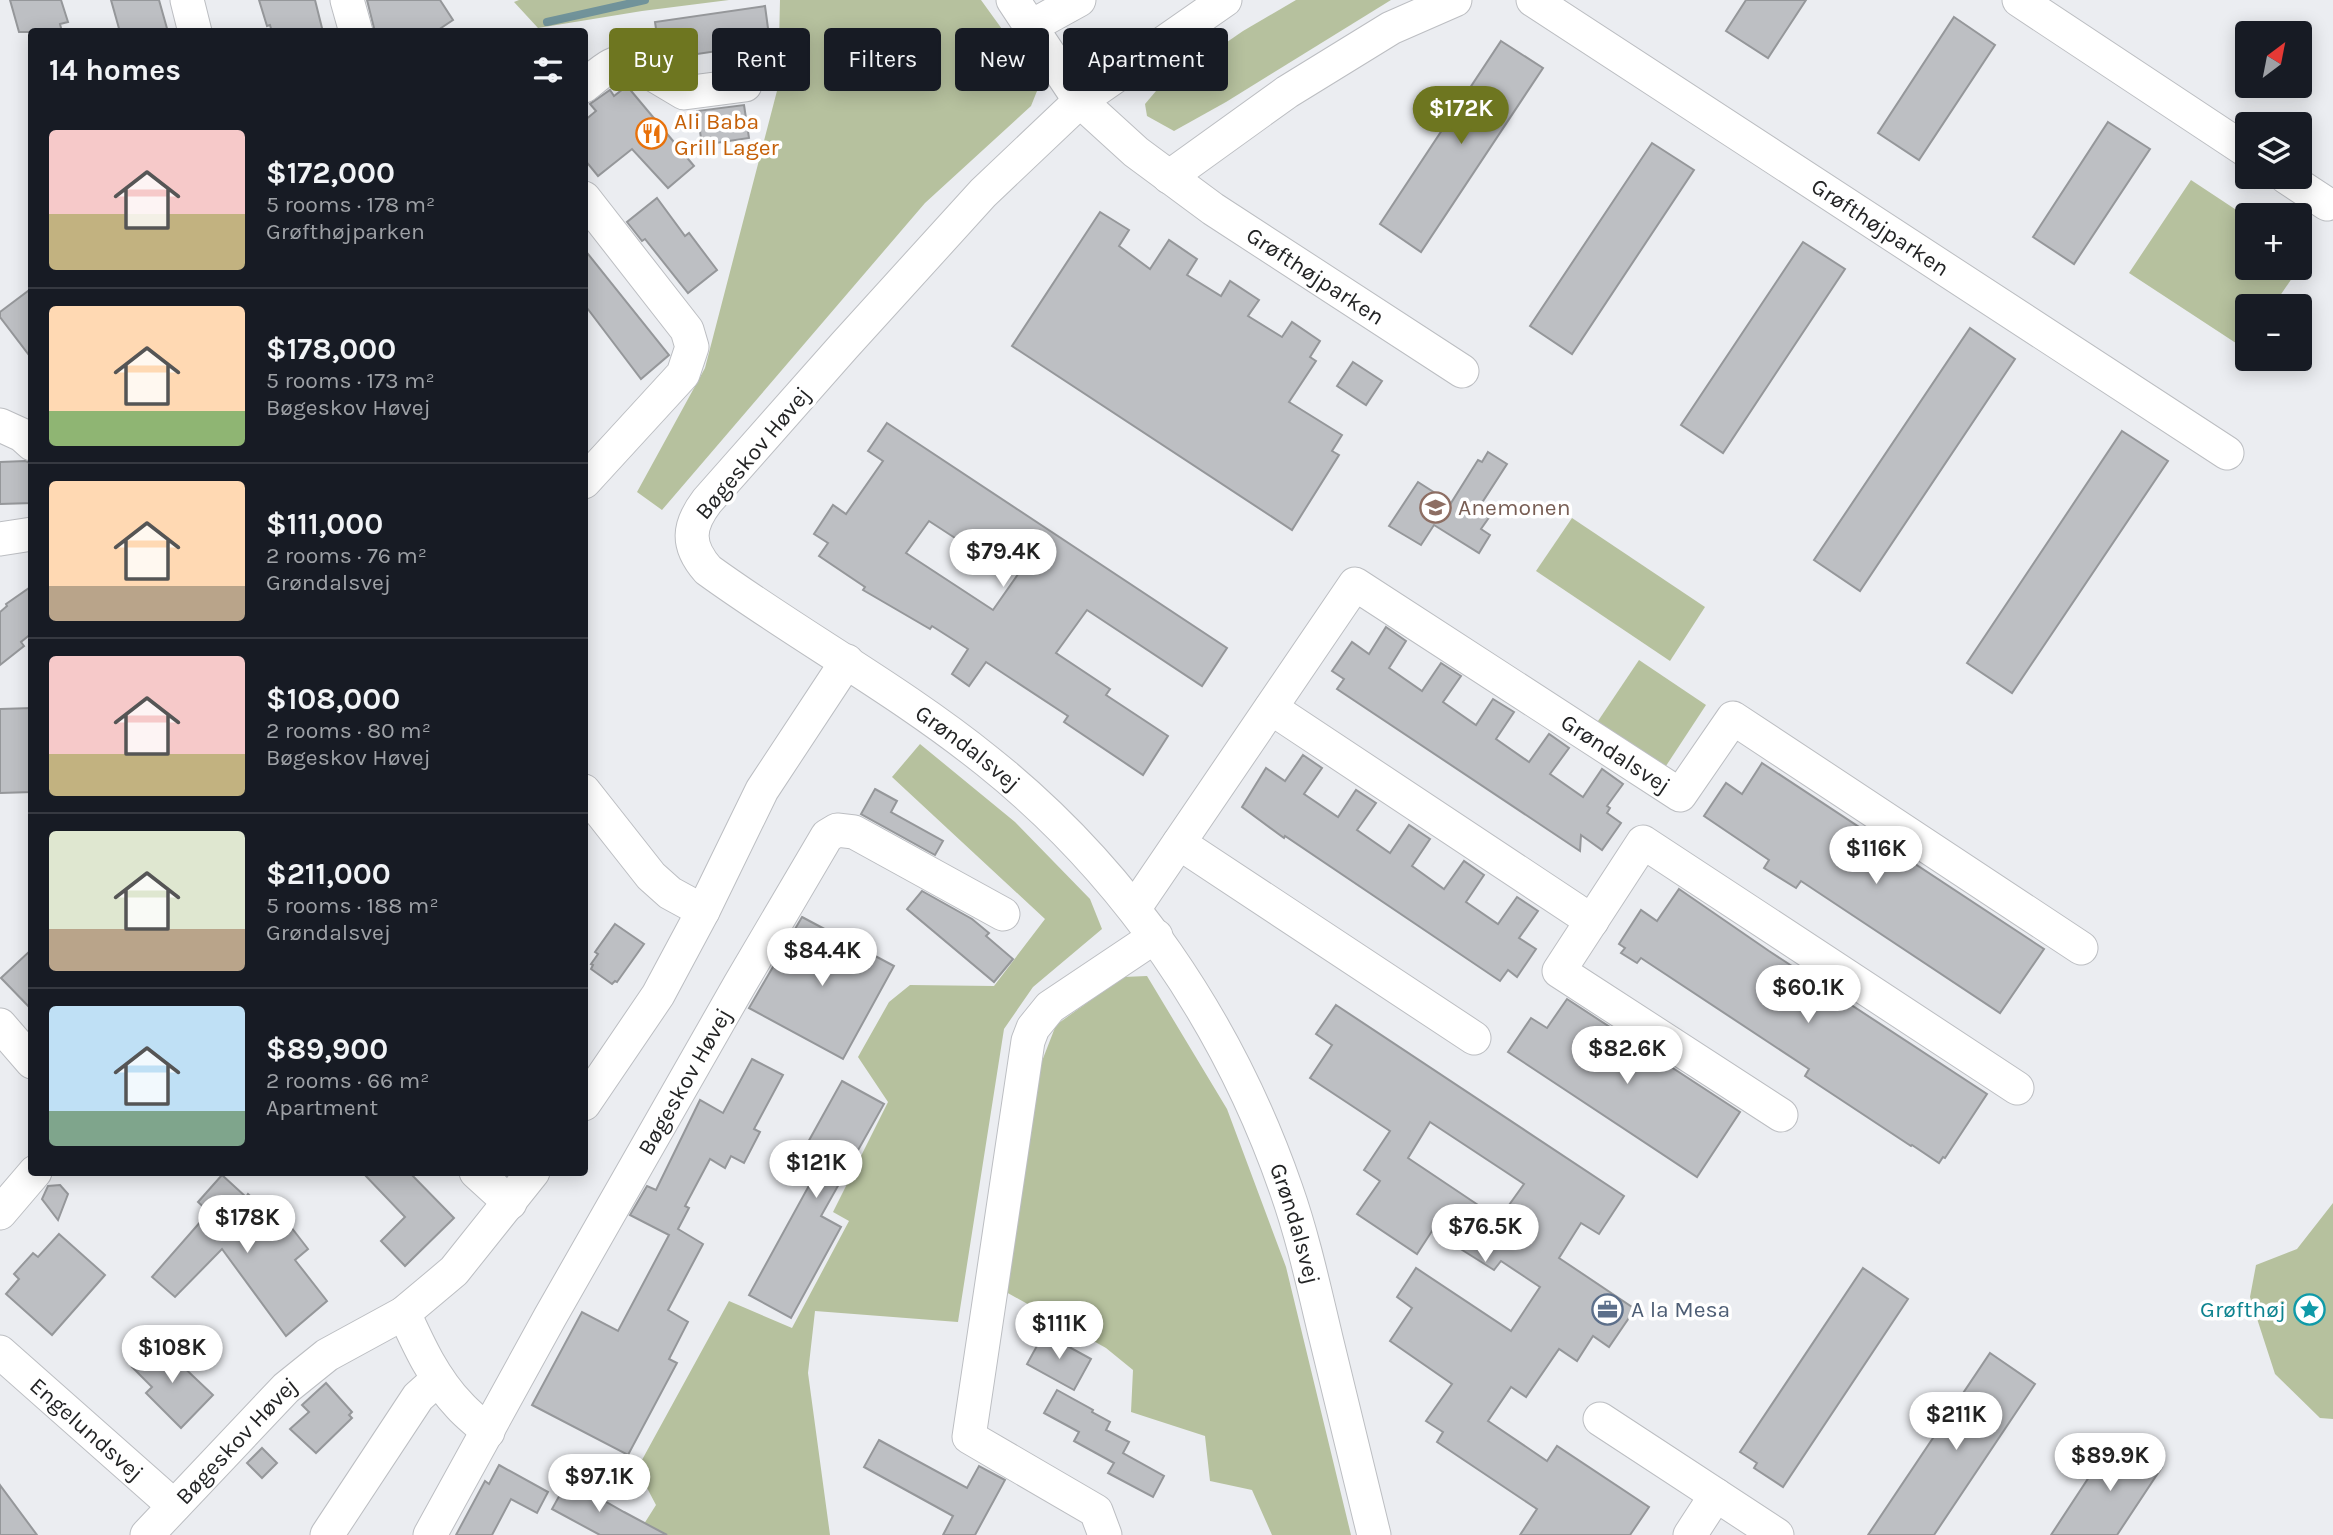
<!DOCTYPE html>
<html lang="en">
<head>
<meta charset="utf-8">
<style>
  :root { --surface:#171b24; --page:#242831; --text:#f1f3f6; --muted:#9ea1a6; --line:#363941; --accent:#6e7620 }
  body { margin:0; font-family:Karla,sans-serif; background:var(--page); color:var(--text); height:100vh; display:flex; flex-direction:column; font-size:26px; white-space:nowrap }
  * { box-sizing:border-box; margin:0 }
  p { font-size:23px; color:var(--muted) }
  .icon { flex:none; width:38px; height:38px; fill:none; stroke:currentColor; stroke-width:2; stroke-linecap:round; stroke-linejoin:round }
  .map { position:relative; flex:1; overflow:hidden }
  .drawer { position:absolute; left:28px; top:28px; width:560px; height:1148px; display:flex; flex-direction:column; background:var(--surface); border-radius:7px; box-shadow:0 4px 18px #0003 }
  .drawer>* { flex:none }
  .top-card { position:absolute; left:609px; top:28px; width:665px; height:63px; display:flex; gap:14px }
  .needle { width:46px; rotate:32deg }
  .tools { position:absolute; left:2235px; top:21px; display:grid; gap:14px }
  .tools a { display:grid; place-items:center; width:77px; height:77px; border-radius:7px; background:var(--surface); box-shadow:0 4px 18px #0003; font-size:35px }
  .price { position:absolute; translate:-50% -60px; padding:0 16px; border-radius:24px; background:#fff; color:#222; font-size:23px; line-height:46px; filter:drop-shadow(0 2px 4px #0008) }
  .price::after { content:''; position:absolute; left:50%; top:42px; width:21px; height:16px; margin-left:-10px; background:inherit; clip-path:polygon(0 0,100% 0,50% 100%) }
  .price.current { background:var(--accent); color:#fff }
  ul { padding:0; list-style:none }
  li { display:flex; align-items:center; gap:21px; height:175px; padding:0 21px }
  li+li { border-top:2px solid var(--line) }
  li span { display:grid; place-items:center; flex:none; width:196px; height:140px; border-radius:7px; color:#555 }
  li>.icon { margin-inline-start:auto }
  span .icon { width:84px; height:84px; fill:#fffc; stroke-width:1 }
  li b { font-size:30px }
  h2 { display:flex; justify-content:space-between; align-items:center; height:84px; padding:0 21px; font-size:30px }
  .pill { padding:0 24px; border-radius:7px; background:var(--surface); box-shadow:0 4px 18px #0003; font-size:24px; line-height:63px }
  .pill.current { background:var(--accent); color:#fff }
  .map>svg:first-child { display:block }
  .green { fill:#b6c19e }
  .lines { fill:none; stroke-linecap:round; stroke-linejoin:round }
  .stream { stroke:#71939a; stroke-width:8 }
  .building { fill:#bdbfc3; stroke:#95979a; stroke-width:2; fill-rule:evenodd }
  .minor-casing { stroke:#bcbec2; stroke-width:35 }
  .minor { stroke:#fff; stroke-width:33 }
  .labels { text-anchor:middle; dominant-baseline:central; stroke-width:7; stroke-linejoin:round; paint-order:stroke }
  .food-label { font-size:23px; fill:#c56008; stroke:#fff; text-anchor:start }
  .street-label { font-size:23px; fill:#232425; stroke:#fff }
  .education-label { font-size:23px; fill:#785e54; stroke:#fff; text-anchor:start }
  .service-label { font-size:23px; fill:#4e5e75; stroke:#fff; text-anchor:start }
  .culture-label { font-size:23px; fill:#0d838f; stroke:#fff; text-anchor:end }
</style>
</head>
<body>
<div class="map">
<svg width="2333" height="1535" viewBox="0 0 2333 1535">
  <rect width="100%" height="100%" fill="#ebedf1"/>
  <g class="green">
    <path d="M 519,0 L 729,0 L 642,11 L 538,28 L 514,2 Z"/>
    <path d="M 780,0 L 981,0 L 1036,76 L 1037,91 L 1031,106 L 925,203 L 662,510 L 637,492 L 705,368 L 778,87 Z"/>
    <path d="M 1296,0 L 1391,0 L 1226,102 L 1174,131 L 1147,116 L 1145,104 L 1156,91 L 1243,31 Z"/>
    <path d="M 2191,180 L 2247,217 L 2247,268 L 2299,268 L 2273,306 L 2247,306 L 2247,346 L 2245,349 L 2129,273 Z"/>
    <path d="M 1572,518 L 1705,607 L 1670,661 L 1536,571 Z"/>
    <path d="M 1639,660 L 1706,705 L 1662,772 L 1594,727 Z"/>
    <path d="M 920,744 L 1015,822 L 1090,899 L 1102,929 L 1033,987 L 1004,1029 L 958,1322 L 815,1311 L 808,1373 L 830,1535 L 637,1535 L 656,1505 L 637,1469 L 729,1301 L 792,1328 L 849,1221 L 833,1212 L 888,1102 L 858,1057 L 889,1002 L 910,985 L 994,986 L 1045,919 L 892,777 Z"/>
    <path d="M 1147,976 L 1227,1109 L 1286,1267 L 1351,1535 L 1272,1535 L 1252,1490 L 1210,1481 L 1205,1436 L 1131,1412 L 1133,1370 L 1106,1348 L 1006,1292 L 1042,1061 L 1056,1025 L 1123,977 Z"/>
    <path d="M 2333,1203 L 2333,1419 L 2320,1418 L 2275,1374 L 2250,1297 L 2256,1265 L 2297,1249 Z"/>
  </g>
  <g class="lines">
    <path class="stream" d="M 547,22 L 645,0"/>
  </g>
  <g class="building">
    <path d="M 10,0 L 61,0 L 68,22 L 60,24 L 62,32 L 19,32 Z"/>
    <path d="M 111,0 L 159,0 L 168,32 L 120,32 Z"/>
    <path d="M 259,0 L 315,0 L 323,32 L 272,32 L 270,25 L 267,26 Z"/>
    <path d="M 367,0 L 440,0 L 453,20 L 435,32 L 375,32 Z"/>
    <path d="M 1746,0 L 1806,0 L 1768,58 L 1726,31 Z"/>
    <path d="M 765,6 L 770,43 L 664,59 L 660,56 L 655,22 Z"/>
    <path d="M 1954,17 L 1995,45 L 1919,160 L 1878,133 Z"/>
    <path d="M 1501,41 L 1543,68 L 1421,252 L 1380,224 Z"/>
    <path d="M 627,86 L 694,166 L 668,188 L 632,149 L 598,176 L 584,159 L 584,121 L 596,111 L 590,104 L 610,90 L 614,96 Z"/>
    <path d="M 744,105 L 749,138 L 702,145 L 697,111 Z"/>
    <path d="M 2108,122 L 2150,149 L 2074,264 L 2033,237 Z"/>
    <path d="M 1652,143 L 1694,170 L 1572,354 L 1530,326 Z"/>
    <path d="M 657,198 L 685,236 L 689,233 L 717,270 L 688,293 L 645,239 L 642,241 L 627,222 Z"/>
    <path d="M 1100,212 L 1129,230 L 1119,246 L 1150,269 L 1169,240 L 1197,259 L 1187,275 L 1221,296 L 1230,281 L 1259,300 L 1248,316 L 1282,337 L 1292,322 L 1320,341 L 1310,357 L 1316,361 L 1289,402 L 1342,435 L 1332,451 L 1339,455 L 1292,530 L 1012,346 Z"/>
    <path d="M 1803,242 L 1845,269 L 1723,453 L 1681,425 Z"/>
    <path d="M 584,249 L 669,355 L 641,379 L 584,304 Z"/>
    <path d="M 32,288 L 32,359 L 0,317 L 0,312 Z"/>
    <path d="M 1970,328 L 2015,359 L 1860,591 L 1814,560 Z"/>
    <path d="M 1353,362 L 1382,381 L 1366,405 L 1337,386 Z"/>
    <path d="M 887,423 L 1227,648 L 1202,686 L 1087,610 L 1056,653 L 1110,689 L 1106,695 L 1168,736 L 1143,775 L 1064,722 L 1068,716 L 986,662 L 969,686 L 952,674 L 968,649 L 932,626 L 930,629 L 863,590 L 865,587 L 819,556 L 828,543 L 814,534 L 833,505 L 846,514 L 883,461 L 868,451 ZM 929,521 L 978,553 L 985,543 L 1023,567 L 993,610 L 906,553 Z"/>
    <path d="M 2122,431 L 2168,461 L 2012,693 L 1967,663 Z"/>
    <path d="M 1488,452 L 1507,464 L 1478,509 L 1490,516 L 1481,529 L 1490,535 L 1479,553 L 1434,525 L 1421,545 L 1389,526 L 1418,482 L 1451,503 L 1478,460 L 1482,462 Z"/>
    <path d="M 25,461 L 32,463 L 32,503 L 0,504 L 0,462 Z"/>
    <path d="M 32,586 L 32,633 L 21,642 L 24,646 L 0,665 L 0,612 L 7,606 L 6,604 Z"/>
    <path d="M 1386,627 L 1406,641 L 1389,668 L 1422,691 L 1441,663 L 1461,676 L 1443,702 L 1476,725 L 1493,699 L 1514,712 L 1496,739 L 1529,762 L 1549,734 L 1569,748 L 1550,774 L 1583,797 L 1602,769 L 1623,784 L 1607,806 L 1610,808 L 1607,813 L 1621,823 L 1602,850 L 1581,835 L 1580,851 L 1337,689 L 1344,679 L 1332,671 L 1352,642 L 1369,654 Z"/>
    <path d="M 32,708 L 32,792 L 0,793 L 0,709 Z"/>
    <path d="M 1303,755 L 1322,768 L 1304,794 L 1338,817 L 1356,790 L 1376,803 L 1357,830 L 1390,853 L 1409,825 L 1430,839 L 1412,866 L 1444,889 L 1464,861 L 1484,875 L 1466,902 L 1498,924 L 1517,897 L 1538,911 L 1519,938 L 1536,949 L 1517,977 L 1508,970 L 1500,981 L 1285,836 L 1284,838 L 1242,807 L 1266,768 L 1285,781 Z"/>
    <path d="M 1762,763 L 2044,949 L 2000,1013 L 1801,881 L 1796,888 L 1764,868 L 1769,860 L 1704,816 L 1726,783 L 1742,794 Z"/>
    <path d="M 875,789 L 897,801 L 891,812 L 943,841 L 935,855 L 861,814 Z"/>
    <path d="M 1679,889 L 1769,951 L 1987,1094 L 1945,1158 L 1943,1157 L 1939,1163 L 1912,1145 L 1911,1146 L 1805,1076 L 1809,1069 L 1641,958 L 1637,963 L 1621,953 L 1625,948 L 1619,944 L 1641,910 L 1657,921 Z"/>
    <path d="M 922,891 L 972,919 L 989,933 L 986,936 L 1013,959 L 994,982 L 907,909 Z"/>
    <path d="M 802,917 L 894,966 L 843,1059 L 749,1008 Z"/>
    <path d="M 615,924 L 644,944 L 617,982 L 615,981 L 612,984 L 591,969 L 593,965 L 591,964 L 598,954 L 595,952 Z"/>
    <path d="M 32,949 L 32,1010 L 1,978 Z"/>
    <path d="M 1567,999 L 1740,1112 L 1697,1177 L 1508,1052 L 1531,1018 L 1547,1028 Z"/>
    <path d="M 1336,1005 L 1624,1196 L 1599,1234 L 1581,1223 L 1559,1258 L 1635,1309 L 1609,1347 L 1593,1336 L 1577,1361 L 1559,1349 L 1526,1397 L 1511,1387 L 1488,1421 L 1547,1461 L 1557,1446 L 1649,1507 L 1630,1535 L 1520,1535 L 1537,1509 L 1437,1442 L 1443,1432 L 1426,1421 L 1452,1384 L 1390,1341 L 1412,1308 L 1397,1297 L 1416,1268 L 1511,1331 L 1540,1287 L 1501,1261 L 1494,1270 L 1432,1231 L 1417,1254 L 1357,1214 L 1380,1181 L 1364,1170 L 1390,1131 L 1310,1078 L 1332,1045 L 1316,1034 ZM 1430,1122 L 1524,1184 L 1499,1219 L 1408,1158 Z"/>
    <path d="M 752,1059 L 783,1075 L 754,1129 L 760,1132 L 744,1163 L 731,1156 L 725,1168 L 710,1159 L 685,1206 L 689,1208 L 678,1229 L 703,1244 L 668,1310 L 688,1322 L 669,1359 L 677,1363 L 628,1455 L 532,1405 L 582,1312 L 618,1331 L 669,1235 L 630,1215 L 647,1186 L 656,1190 L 700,1100 L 723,1113 Z"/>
    <path d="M 842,1081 L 884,1104 L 821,1216 L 841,1227 L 791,1318 L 749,1295 L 811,1182 L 792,1171 Z"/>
    <path d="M 362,1172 L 409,1172 L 454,1218 L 405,1266 L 381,1241 L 405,1217 Z"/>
    <path d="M 222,1175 L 246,1197 L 248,1194 L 276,1220 L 281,1214 L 308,1249 L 295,1260 L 327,1301 L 286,1336 L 222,1249 L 175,1297 L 152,1277 L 209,1212 L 198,1202 Z"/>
    <path d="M 60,1185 L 68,1194 L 58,1220 L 42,1199 L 48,1186 Z"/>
    <path d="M 59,1234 L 105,1275 L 52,1335 L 6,1294 L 19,1279 L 14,1274 L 33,1253 L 38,1257 Z"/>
    <path d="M 1863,1268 L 1908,1299 L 1783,1487 L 1754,1468 L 1757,1463 L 1740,1452 Z"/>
    <path d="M 1044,1333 L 1091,1359 L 1074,1390 L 1027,1364 Z"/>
    <path d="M 156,1341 L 213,1395 L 181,1428 L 146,1393 L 152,1387 L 132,1367 Z"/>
    <path d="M 1990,1353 L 2035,1384 L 1934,1535 L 1868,1535 Z"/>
    <path d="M 326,1383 L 352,1412 L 349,1415 L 352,1418 L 316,1453 L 290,1429 L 309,1412 L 302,1405 Z"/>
    <path d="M 1057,1390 L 1093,1410 L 1092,1412 L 1110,1422 L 1106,1430 L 1129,1442 L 1123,1453 L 1164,1476 L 1153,1497 L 1108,1473 L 1114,1463 L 1074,1441 L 1079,1432 L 1044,1413 Z"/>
    <path d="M 2116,1436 L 2162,1467 L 2117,1535 L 2051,1535 Z"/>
    <path d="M 879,1440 L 967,1488 L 979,1466 L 1005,1480 L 975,1535 L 943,1535 L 953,1516 L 864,1467 Z"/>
    <path d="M 262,1448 L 277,1463 L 262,1478 L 247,1463 Z"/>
    <path d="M 499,1465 L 548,1492 L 537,1513 L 511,1499 L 492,1535 L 456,1535 L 485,1481 L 489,1484 Z"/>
    <path d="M 568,1480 L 624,1512 L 667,1535 L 600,1535 L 552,1509 Z"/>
    <path d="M 0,1485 L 37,1535 L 0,1535 Z"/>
  </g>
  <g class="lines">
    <defs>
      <g id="minor">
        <path d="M 187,0 L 195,32"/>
        <path d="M 347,0 L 356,32"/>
        <path id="s1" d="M 1013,0 L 1080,101 L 1136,152 L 1213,209 L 1462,371"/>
        <path id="s2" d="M 1225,0 L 1080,101 L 983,193 L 844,346 L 707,501 C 688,526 686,545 708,570 C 799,636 899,690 987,761 C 1125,871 1228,1022 1286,1189 C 1303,1237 1314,1288 1326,1338 C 1342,1403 1358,1469 1374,1535"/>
        <path id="s3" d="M 1533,0 L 2227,453"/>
        <path d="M 2019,0 L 2247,151"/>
        <path d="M 1030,27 L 1079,0"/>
        <path d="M 584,86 C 599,75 613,58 632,62 L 684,93 L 745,85"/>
        <path d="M 1169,177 L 1287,92 L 1391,28 L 1455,0"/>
        <path d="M 2286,177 L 2327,204"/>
        <path d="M 584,198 L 687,330 L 692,347 L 683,374 L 584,482"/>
        <path d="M 0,425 L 22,435 L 32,444"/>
        <path d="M 0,539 L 32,534"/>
        <path d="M 1271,708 L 1592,921"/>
        <path d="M 584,791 L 651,876 L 670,893 L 703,911"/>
        <path d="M 1179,843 L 1474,1038"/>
        <path id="s4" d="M 1134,909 L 1355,584 L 1680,795 L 1733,718 L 2081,948"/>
        <path d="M 0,1025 L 32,1062"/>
        <path d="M 584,1104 L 658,995 L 703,911 L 762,790 L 847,661"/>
        <path d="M 1781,1115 L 1559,971 L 1643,842 L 2017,1088"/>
        <path d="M 476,1172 L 510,1203"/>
        <path d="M 0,1213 L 35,1172"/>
        <path d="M 404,1313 C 419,1346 434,1379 460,1406 C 468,1415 479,1423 488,1432"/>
        <path id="s5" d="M 0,1352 L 174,1506"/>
        <path d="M 1600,1419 L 1777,1535"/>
        <path id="s6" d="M 147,1535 L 286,1388 L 327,1355 L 404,1313 L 454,1271 L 533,1172"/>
        <path d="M 327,1535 L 418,1397 L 438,1379"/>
        <path id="s7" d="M 430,1535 L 550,1317 L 740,984 L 827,836 L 837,830 L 854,832 L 1003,914"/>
        <path d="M 1105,1535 L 1096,1511 L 969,1437 L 1028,1041 L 1033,1028 L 1050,1007 L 1156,936"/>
        <path d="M 1690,1535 L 1716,1495"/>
      </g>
    </defs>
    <use href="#minor" class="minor-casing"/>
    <use href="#minor" class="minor"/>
  </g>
  <defs>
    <symbol id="restaurant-ring" viewBox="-11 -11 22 22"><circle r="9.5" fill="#fff" stroke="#e8710a" stroke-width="1.5"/><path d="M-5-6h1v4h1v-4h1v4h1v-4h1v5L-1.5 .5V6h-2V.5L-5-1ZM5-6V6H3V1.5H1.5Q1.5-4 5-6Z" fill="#e8710a"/></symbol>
    <symbol id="school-ring" viewBox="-11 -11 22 22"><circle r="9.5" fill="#fff" stroke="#8d6e63" stroke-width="1.5"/><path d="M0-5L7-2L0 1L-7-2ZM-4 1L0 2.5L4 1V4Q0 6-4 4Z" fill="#8d6e63"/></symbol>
    <symbol id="office-ring" viewBox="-11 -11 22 22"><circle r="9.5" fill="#fff" stroke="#5c6f8a" stroke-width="1.5"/><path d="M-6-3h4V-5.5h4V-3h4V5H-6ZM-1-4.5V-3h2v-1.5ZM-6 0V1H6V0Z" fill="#5c6f8a"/></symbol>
    <symbol id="sight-ring" viewBox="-11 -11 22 22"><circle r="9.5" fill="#fff" stroke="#0f9aa8" stroke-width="1.5"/><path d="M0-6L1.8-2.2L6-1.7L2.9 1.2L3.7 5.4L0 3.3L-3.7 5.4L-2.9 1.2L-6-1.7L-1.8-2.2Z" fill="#0f9aa8"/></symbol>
  </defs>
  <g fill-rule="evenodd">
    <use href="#restaurant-ring" x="634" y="116" width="35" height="35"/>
    <use href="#school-ring" x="1418" y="490" width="35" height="35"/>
    <use href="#office-ring" x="1590" y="1292" width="35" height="35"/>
    <use href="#sight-ring" x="2292" y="1292" width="35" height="35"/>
  </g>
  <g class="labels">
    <g class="food-label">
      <text x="674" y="121">Ali Baba<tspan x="674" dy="26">Grill Lager</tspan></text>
    </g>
    <g class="street-label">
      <text stroke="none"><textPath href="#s3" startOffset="415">Grøfthøjparken</textPath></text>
      <text stroke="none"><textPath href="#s1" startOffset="415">Grøfthøjparken</textPath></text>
      <text transform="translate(753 453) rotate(-50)">Bøgeskov Høvej</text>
      <text stroke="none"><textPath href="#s2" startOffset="1116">Grøndalsvej</textPath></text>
      <text stroke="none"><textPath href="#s4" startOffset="704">Grøndalsvej</textPath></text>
      <text stroke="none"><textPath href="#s7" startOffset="520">Bøgeskov Høvej</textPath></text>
      <text stroke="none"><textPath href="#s2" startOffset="1704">Grøndalsvej</textPath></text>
      <text stroke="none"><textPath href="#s5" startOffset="116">Engelundsvej</textPath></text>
      <text stroke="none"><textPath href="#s6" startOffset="130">Bøgeskov Høvej</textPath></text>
    </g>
    <g class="education-label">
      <text x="1458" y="507">Anemonen</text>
    </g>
    <g class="service-label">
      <text x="1631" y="1309">A la Mesa</text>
    </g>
    <g class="culture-label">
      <text x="2286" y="1309">Grøfthøj</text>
    </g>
  </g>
</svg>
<div class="tools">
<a><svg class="needle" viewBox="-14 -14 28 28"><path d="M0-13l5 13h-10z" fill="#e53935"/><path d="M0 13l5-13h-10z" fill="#9ea1a6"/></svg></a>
<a><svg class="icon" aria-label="layers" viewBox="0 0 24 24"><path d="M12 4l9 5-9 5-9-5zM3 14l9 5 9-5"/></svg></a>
<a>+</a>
<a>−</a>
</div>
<b class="price current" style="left:1461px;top:146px">$172K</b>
<b class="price" style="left:1003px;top:589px">$79.4K</b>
<b class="price" style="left:1876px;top:886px">$116K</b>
<b class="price" style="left:822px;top:988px">$84.4K</b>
<b class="price" style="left:1808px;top:1025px">$60.1K</b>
<b class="price" style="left:1627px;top:1086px">$82.6K</b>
<b class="price" style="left:816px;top:1200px">$121K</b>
<b class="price" style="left:247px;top:1255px">$178K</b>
<b class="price" style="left:1485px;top:1264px">$76.5K</b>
<b class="price" style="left:1059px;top:1361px">$111K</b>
<b class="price" style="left:172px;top:1385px">$108K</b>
<b class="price" style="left:1956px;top:1452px">$211K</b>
<b class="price" style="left:2110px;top:1493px">$89.9K</b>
<b class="price" style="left:599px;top:1514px">$97.1K</b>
<div class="top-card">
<a class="pill current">Buy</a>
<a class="pill">Rent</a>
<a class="pill">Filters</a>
<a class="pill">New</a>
<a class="pill">Apartment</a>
</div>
<section class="drawer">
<h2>14 homes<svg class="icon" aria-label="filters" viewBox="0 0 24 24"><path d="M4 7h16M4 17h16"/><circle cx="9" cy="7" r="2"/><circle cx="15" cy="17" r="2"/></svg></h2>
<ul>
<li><span style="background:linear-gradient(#f6c9c9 60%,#c2b280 0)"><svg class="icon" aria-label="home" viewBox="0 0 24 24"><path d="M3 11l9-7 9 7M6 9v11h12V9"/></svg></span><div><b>$172,000</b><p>5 rooms · 178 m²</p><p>Grøfthøjparken</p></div></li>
<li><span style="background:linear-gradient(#ffd9b3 75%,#8fb573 0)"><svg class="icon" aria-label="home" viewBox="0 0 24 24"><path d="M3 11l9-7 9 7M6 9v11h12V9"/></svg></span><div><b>$178,000</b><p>5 rooms · 173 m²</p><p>Bøgeskov Høvej</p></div></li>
<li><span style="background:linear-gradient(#ffd9b3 75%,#b9a48a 0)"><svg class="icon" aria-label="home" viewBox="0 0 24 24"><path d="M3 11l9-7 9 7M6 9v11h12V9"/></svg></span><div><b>$111,000</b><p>2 rooms · 76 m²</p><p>Grøndalsvej</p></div></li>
<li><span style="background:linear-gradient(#f6c9c9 70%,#c2b280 0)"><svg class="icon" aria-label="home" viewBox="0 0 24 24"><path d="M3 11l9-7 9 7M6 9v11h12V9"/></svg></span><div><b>$108,000</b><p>2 rooms · 80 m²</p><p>Bøgeskov Høvej</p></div></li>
<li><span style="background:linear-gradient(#dfe7d0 70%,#b9a48a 0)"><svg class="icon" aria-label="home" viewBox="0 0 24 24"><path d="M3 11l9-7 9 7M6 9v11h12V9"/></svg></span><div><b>$211,000</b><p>5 rooms · 188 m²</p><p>Grøndalsvej</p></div></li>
<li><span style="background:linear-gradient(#bfe0f5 75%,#7fa58c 0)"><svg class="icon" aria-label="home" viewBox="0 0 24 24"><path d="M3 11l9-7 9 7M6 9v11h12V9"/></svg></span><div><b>$89,900</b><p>2 rooms · 66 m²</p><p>Apartment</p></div></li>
</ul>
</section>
</div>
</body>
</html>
